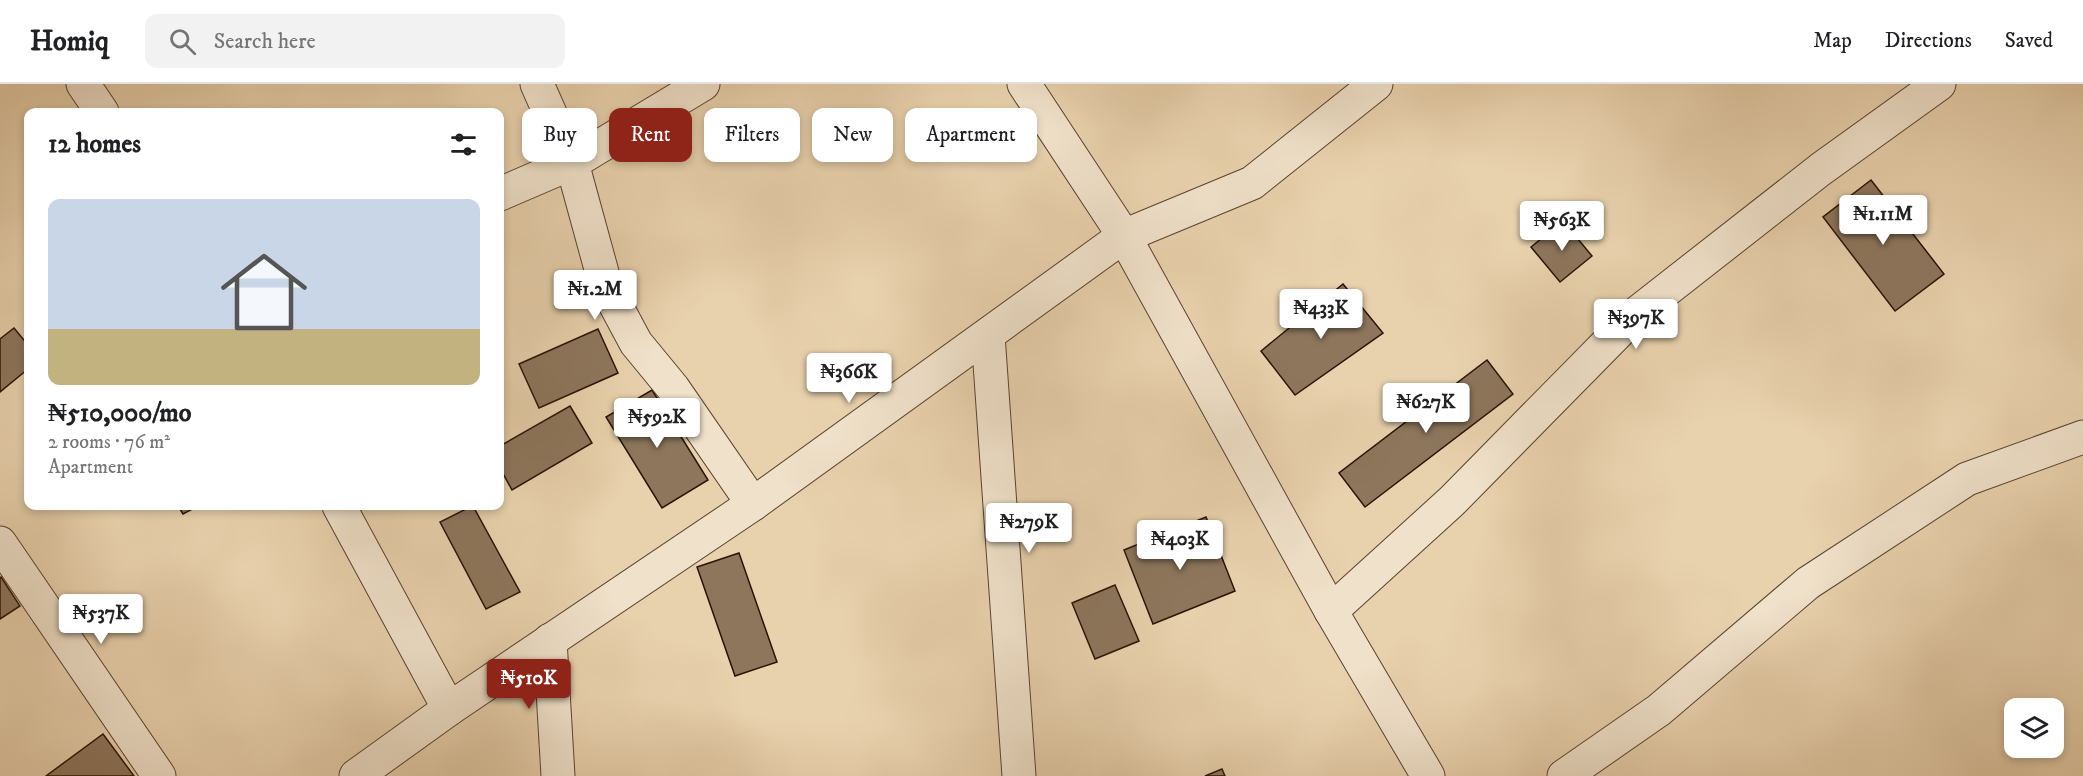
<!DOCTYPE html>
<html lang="en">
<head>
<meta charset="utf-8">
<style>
  :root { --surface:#fff; --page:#f2f2f2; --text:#202124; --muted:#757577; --line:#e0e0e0; --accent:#8f2418 }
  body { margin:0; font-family:"IM FELL DW Pica",serif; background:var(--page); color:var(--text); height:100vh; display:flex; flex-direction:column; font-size:22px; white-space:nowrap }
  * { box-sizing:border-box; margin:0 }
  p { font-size:20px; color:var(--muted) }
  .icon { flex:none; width:33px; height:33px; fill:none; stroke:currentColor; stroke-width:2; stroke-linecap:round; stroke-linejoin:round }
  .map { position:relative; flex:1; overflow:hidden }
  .panel { position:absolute; left:24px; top:24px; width:480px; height:402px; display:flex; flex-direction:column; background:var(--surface); border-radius:12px; box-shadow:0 3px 9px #0003 }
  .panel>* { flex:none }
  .banner { position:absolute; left:522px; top:24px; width:570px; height:54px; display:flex; gap:12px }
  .controls { position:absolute; left:2004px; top:614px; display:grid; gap:12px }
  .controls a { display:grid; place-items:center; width:60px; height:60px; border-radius:12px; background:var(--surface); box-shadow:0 3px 9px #0003; font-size:30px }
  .price { position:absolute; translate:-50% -51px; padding:0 14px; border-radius:6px; background:#fff; color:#222; font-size:20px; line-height:39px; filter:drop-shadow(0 2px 3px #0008) }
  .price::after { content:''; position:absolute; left:50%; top:36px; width:18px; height:14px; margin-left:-9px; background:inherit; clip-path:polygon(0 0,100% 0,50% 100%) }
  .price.selected { background:var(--accent); color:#fff }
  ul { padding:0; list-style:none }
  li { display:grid; align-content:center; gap:12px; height:318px; padding:0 24px }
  li span { display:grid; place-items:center; height:186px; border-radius:12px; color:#555 }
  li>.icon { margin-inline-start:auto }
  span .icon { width:108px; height:108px; fill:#fffc; stroke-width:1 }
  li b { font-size:26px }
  h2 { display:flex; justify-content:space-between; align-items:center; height:72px; padding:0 24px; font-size:26px }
  .tag { padding:0 21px; border-radius:12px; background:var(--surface); box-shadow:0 3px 9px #0003; font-size:21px; line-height:54px }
  .tag.selected { background:var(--accent); color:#fff }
  header { display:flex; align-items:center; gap:36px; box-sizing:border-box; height:84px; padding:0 30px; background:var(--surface); border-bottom:2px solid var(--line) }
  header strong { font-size:28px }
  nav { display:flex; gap:33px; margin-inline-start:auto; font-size:21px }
  .search { width:420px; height:54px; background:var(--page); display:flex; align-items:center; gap:15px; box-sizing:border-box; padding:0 21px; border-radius:12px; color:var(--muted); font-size:22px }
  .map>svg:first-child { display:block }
  .building { fill:#8d765c; stroke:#2a1305; stroke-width:1.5 }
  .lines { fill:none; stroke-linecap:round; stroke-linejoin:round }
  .minor-casing { stroke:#5a422f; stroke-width:35 }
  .minor { stroke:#f0e1ca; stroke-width:33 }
</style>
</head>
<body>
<header>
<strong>Homiq</strong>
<div class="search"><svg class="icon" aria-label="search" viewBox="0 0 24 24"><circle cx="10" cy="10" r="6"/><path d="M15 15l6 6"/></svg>Search here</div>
<nav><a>Map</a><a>Directions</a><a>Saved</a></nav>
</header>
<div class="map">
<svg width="2083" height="692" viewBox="0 0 2083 692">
  <rect width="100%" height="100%" fill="#e8d1ad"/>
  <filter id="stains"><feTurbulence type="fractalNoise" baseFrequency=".00333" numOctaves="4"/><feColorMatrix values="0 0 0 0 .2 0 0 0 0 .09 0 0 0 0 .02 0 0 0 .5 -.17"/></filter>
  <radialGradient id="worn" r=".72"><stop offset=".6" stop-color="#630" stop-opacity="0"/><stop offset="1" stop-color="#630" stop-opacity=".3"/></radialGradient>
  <g class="building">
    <path d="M 1871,96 L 1944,190 L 1895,227 L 1823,133 Z"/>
    <path d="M 1563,137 L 1592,172 L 1560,198 L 1531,163 Z"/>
    <path d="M 1343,200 L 1383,249 L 1295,311 L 1261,267 Z"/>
    <path d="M 14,244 L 28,261 L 28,285 L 0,308 L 0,255 Z"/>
    <path d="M 598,245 L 618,289 L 539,324 L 519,280 Z"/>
    <path d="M 1487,276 L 1513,310 L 1365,423 L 1339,389 Z"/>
    <path d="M 652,306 L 708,396 L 662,424 L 606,333 Z"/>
    <path d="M 570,322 L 592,359 L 512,406 L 500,384 L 500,362 Z"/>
    <path d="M 178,422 L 198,422 L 183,430 Z"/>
    <path d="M 472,422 L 473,422 L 520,508 L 486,525 L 440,438 Z"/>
    <path d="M 1206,433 L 1235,507 L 1153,540 L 1124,466 Z"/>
    <path d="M 739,469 L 777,578 L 735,592 L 697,483 Z"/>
    <path d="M 1,493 L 20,522 L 0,535 L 0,494 Z"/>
    <path d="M 1115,501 L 1139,557 L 1095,575 L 1072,519 Z"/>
    <path d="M 103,650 L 134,692 L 46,692 Z"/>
    <path d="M 1222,685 L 1225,692 L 1205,692 Z"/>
  </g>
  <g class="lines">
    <defs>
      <g id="minor">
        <path d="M 83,0 L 102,28"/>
        <path d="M 537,0 L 572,79 L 606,203 L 636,259 L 673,304 L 753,420"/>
        <path d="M 1024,0 L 1124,152 L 1331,527 L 1428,692"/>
        <path d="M 500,110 L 572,79 L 703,0"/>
        <path d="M 988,251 L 1019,692"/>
        <path d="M 339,422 L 449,625"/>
        <path d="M 0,459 L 159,692"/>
        <path d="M 1331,527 L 1452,417 L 1637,229 L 1821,85 L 1939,0"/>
        <path d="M 550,556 L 558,692"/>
        <path d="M 356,692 L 449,625 L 753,420 L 1124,152 L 1252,99 L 1376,0"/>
        <path d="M 1564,692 L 1659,626 L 1808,499 L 1967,395 L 2083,353"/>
      </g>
    </defs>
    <use href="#minor" class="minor-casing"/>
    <use href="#minor" class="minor"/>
  </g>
  <rect width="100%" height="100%" filter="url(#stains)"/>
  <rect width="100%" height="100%" fill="url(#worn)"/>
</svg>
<div class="controls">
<a><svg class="icon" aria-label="layers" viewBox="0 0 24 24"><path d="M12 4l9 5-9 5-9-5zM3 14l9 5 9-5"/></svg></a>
</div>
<b class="price" style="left:1883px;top:162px">₦1.11M</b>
<b class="price" style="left:1562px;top:168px">₦563K</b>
<b class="price" style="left:595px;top:237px">₦1.2M</b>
<b class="price" style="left:1321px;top:256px">₦433K</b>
<b class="price" style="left:1636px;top:266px">₦397K</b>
<b class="price" style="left:849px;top:320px">₦366K</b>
<b class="price" style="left:1426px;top:350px">₦627K</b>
<b class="price" style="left:657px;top:365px">₦592K</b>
<b class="price" style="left:1029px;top:470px">₦279K</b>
<b class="price" style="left:1180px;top:487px">₦403K</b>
<b class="price" style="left:101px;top:561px">₦537K</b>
<b class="price selected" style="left:529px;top:626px">₦510K</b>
<div class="banner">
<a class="tag">Buy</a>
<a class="tag selected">Rent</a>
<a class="tag">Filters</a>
<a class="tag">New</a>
<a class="tag">Apartment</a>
</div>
<section class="panel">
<h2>12 homes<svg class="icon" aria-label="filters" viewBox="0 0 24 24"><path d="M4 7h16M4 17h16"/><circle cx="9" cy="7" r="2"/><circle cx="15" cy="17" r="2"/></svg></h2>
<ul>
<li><span style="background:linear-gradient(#c9d6e8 70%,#c2b280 0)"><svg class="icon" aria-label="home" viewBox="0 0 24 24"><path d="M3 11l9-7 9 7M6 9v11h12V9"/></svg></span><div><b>₦510,000/mo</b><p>2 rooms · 76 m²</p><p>Apartment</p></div></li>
</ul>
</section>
</div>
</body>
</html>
